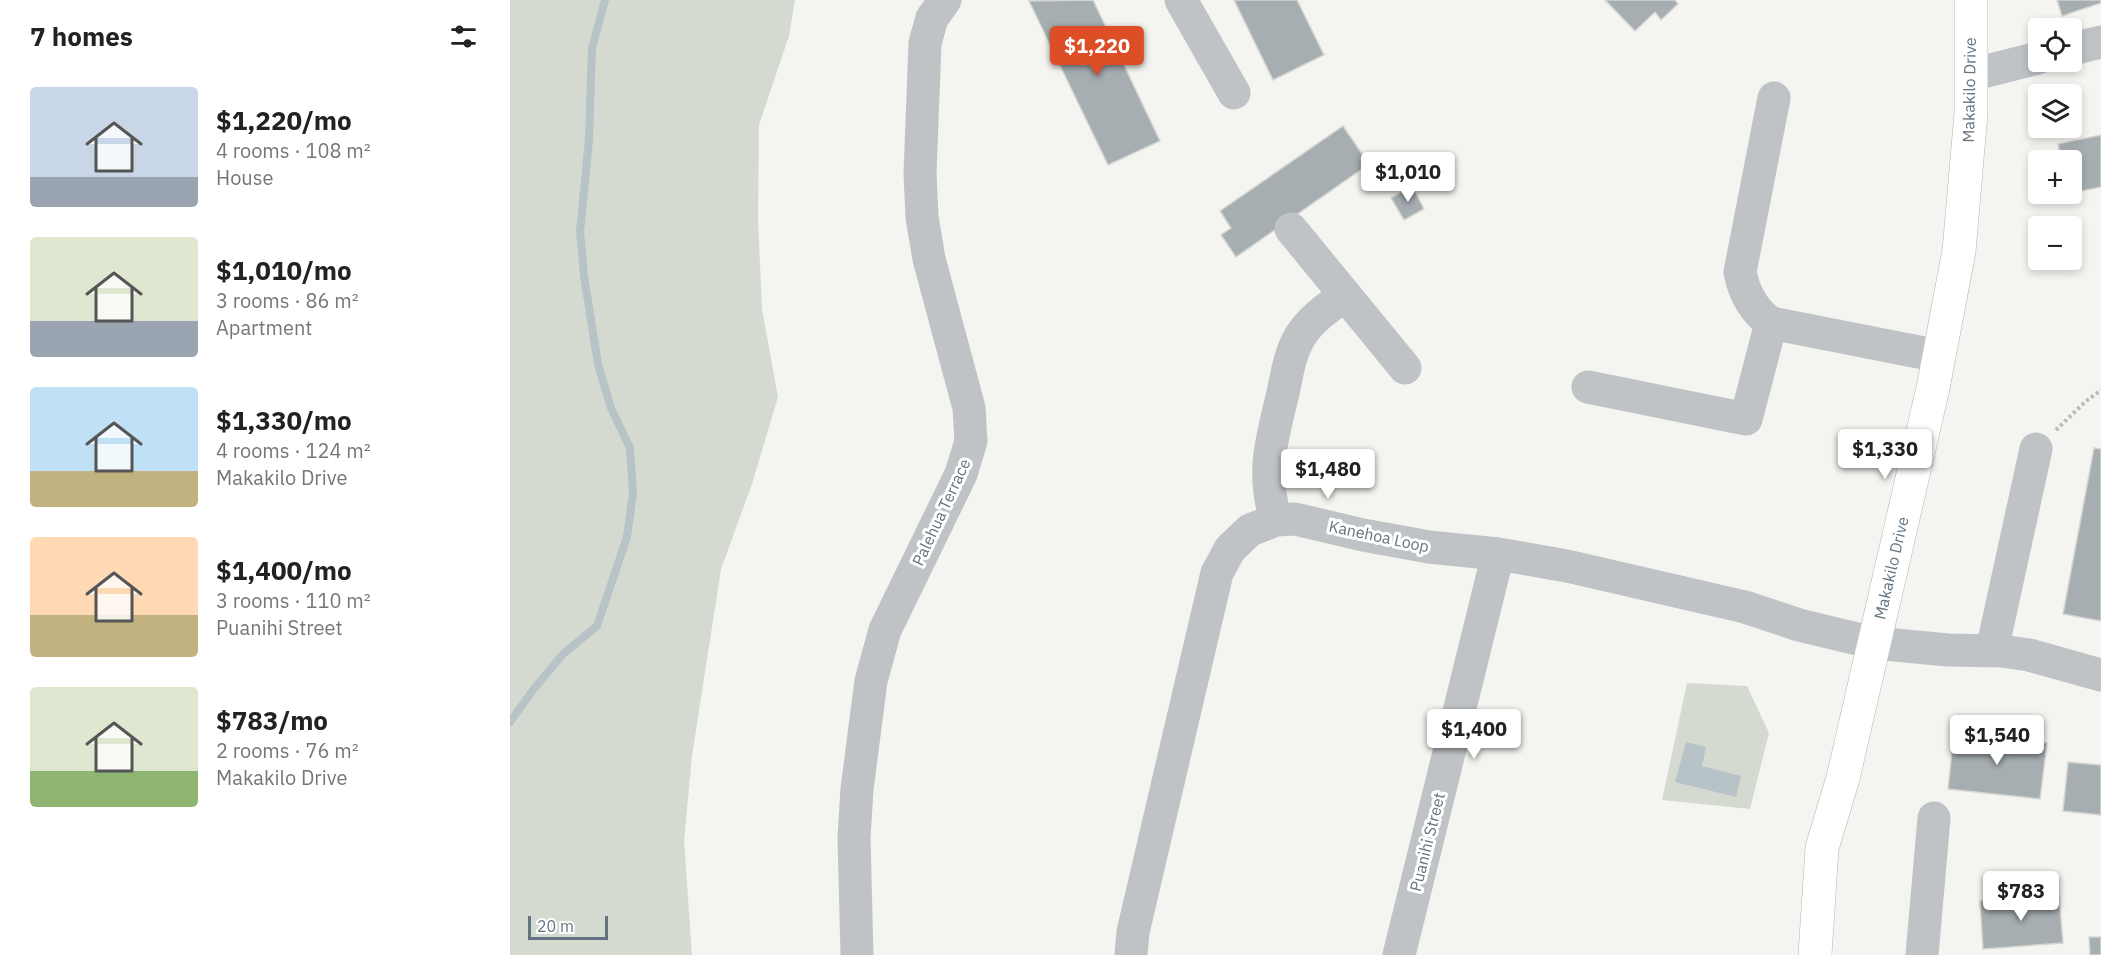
<!DOCTYPE html>
<html lang="en">
<head>
<meta charset="utf-8">
<style>
  :root { --surface:#fff; --page:#f6f6f6; --text:#222; --muted:#767676; --accent:#dd4e27 }
  body { margin:0; font-family:"IBM Plex Sans",sans-serif; background:var(--page); color:var(--text); height:100vh; display:flex; flex-direction:column; font-size:22px; white-space:nowrap }
  * { box-sizing:border-box; margin:0 }
  p { font-size:20px; color:var(--muted) }
  .icon { flex:none; width:33px; height:33px; fill:none; stroke:currentColor; stroke-width:2; stroke-linecap:round; stroke-linejoin:round }
  .map { position:relative; flex:1; overflow:hidden }
  .details { display:flex; flex-direction:column; background:var(--surface); width:510px }
  .details>* { flex:none }
  .fabs { position:absolute; left:1518px; top:18px; display:grid; gap:12px }
  .fabs a { display:grid; place-items:center; width:54px; height:54px; border-radius:6px; background:var(--surface); box-shadow:0 3px 9px #0003; font-size:30px }
  .scale { position:absolute; left:18px; bottom:15px; width:80px; box-sizing:border-box; padding-left:6px; border:3px solid #637480; border-top:0; font-size:16px; line-height:21px; white-space:nowrap; color:#637480; -webkit-text-stroke:4px #fff; paint-order:stroke }
  .price { position:absolute; translate:-50% -51px; padding:0 14px; border-radius:6px; background:#fff; color:#222; font-size:20px; line-height:39px; filter:drop-shadow(0 2px 3px #0008) }
  .price::after { content:''; position:absolute; left:50%; top:36px; width:18px; height:14px; margin-left:-9px; background:inherit; clip-path:polygon(0 0,100% 0,50% 100%) }
  .price.current { background:var(--accent); color:#fff }
  ul { padding:0; list-style:none }
  li { display:flex; align-items:center; gap:18px; height:150px; padding:0 30px }
  li span { display:grid; place-items:center; flex:none; width:168px; height:120px; border-radius:6px; color:#555 }
  li>.icon { margin-inline-start:auto }
  span .icon { width:72px; height:72px; fill:#fffc; stroke-width:1 }
  li b { font-size:26px }
  h2 { display:flex; justify-content:space-between; align-items:center; height:72px; padding:0 30px; font-size:26px }
  main { display:flex; flex:1; min-height:0 }
  .map>svg:first-child { display:block }
  .green { fill:#d5dad1 }
  .water { fill:#b8c3c7 }
  .lines { fill:none; stroke-linecap:round; stroke-linejoin:round }
  .stream { stroke:#b8c3c7; stroke-width:8 }
  .building { fill:#a6aeb2; stroke:#d5d5d2; stroke-width:1.5 }
  .major-casing { stroke:#b0b5b8; stroke-width:34 }
  .path { stroke:#b9bbbd; stroke-width:4; stroke-dasharray:3 3; stroke-linecap:butt }
  .minor { stroke:#bfc3c6; stroke-width:33 }
  .major { stroke:#fff; stroke-width:33 }
  .labels { text-anchor:middle; dominant-baseline:central; stroke-width:6; stroke-linejoin:round; paint-order:stroke }
  .street-label { font-size:16px; fill:#637480; stroke:#fff }
</style>
</head>
<body>
<main>
<section class="details">
<h2>7 homes<svg class="icon" aria-label="filters" viewBox="0 0 24 24"><path d="M4 7h16M4 17h16"/><circle cx="9" cy="7" r="2"/><circle cx="15" cy="17" r="2"/></svg></h2>
<ul>
<li><span style="background:linear-gradient(#c9d6e8 75%,#9aa5b1 0)"><svg class="icon" aria-label="home" viewBox="0 0 24 24"><path d="M3 11l9-7 9 7M6 9v11h12V9"/></svg></span><div><b>$1,220/mo</b><p>4 rooms · 108 m²</p><p>House</p></div></li>
<li><span style="background:linear-gradient(#dfe7d0 70%,#9aa5b1 0)"><svg class="icon" aria-label="home" viewBox="0 0 24 24"><path d="M3 11l9-7 9 7M6 9v11h12V9"/></svg></span><div><b>$1,010/mo</b><p>3 rooms · 86 m²</p><p>Apartment</p></div></li>
<li><span style="background:linear-gradient(#bfe0f5 70%,#c2b280 0)"><svg class="icon" aria-label="home" viewBox="0 0 24 24"><path d="M3 11l9-7 9 7M6 9v11h12V9"/></svg></span><div><b>$1,330/mo</b><p>4 rooms · 124 m²</p><p>Makakilo Drive</p></div></li>
<li><span style="background:linear-gradient(#ffd9b3 65%,#c2b280 0)"><svg class="icon" aria-label="home" viewBox="0 0 24 24"><path d="M3 11l9-7 9 7M6 9v11h12V9"/></svg></span><div><b>$1,400/mo</b><p>3 rooms · 110 m²</p><p>Puanihi Street</p></div></li>
<li><span style="background:linear-gradient(#dfe7d0 70%,#8fb573 0)"><svg class="icon" aria-label="home" viewBox="0 0 24 24"><path d="M3 11l9-7 9 7M6 9v11h12V9"/></svg></span><div><b>$783/mo</b><p>2 rooms · 76 m²</p><p>Makakilo Drive</p></div></li>
</ul>
</section>
<div class="map">
<svg width="1591" height="955" viewBox="0 0 1591 955">
  <rect width="100%" height="100%" fill="#f4f4f0"/>
  <g class="green">
    <path d="M 0,0 L 285,0 L 279,36 L 249,125 L 248,218 L 252,309 L 268,397 L 242,484 L 211,569 L 182,756 L 174,841 L 182,955 L 0,955 Z"/>
    <path d="M 1177,683 L 1237,686 L 1259,733 L 1240,809 L 1152,800 Z"/>
  </g>
  <path class="water" d="M 1176,742 L 1196,747 L 1192,766 L 1231,776 L 1226,797 L 1165,782 Z"/>
  <g class="lines">
    <path class="stream" d="M 0,722 L 23,690 L 53,654 L 87,626 L 117,537 L 123,493 L 120,448 L 101,408 L 88,364 L 74,276 L 70,231 L 79,140 L 82,48 L 95,0"/>
  </g>
  <g class="building">
    <path d="M 583,0 L 650,141 L 598,165 L 519,1 Z"/>
    <path d="M 724,0 L 787,0 L 814,55 L 763,80 Z"/>
    <path d="M 1095,0 L 1165,0 L 1168,4 L 1151,20 L 1145,12 L 1125,31 Z"/>
    <path d="M 1547,0 L 1591,0 L 1591,3 L 1552,16 Z"/>
    <path d="M 833,126 L 859,164 L 726,257 L 711,235 L 721,228 L 710,211 Z"/>
    <path d="M 1591,135 L 1591,187 L 1562,193 L 1562,160 L 1551,160 L 1548,144 Z"/>
    <path d="M 902,186 L 914,209 L 894,220 L 881,198 Z"/>
    <path d="M 1584,448 L 1591,449 L 1591,621 L 1553,614 Z"/>
    <path d="M 1444,733 L 1537,743 L 1530,799 L 1438,789 Z"/>
    <path d="M 1558,762 L 1591,765 L 1591,815 L 1553,811 Z"/>
    <path d="M 1549,895 L 1553,943 L 1473,949 L 1470,901 Z"/>
    <path d="M 1579,937 L 1591,937 L 1591,955 L 1580,955 Z"/>
  </g>
  <g class="lines">
    <defs>
      <path id="major" d="M 1305,955 L 1312,848 L 1333,778 L 1423,388 L 1449,251 L 1461,113 L 1461,0"/>
    </defs>
    <use href="#major" class="major-casing"/>
    <path class="path" d="M 1546,430 L 1575,402 L 1591,390"/>
    <g class="minor">
      <path d="M 671,0 L 724,93"/>
      <path d="M 1562,49 L 1591,42"/>
      <path d="M 1461,75 L 1528,58"/>
      <path d="M 781,229 L 895,368"/>
      <path d="M 1261,323 L 1429,356"/>
      <path d="M 1078,387 L 1236,419 L 1261,323 C 1244,311 1234,293 1230,272 L 1264,98"/>
      <path d="M 766,520 C 751,472 762,439 773,393 C 777,374 780,352 791,335 C 802,318 819,307 835,295"/>
      <path d="M 1482,650 L 1526,449"/>
      <path d="M 347,955 L 344,838 L 347,789 L 361,681 L 375,630 L 451,474 L 461,441 L 459,408 L 419,259 L 412,217 L 410,174 L 415,43 L 422,18 L 435,0"/>
      <path d="M 621,955 L 623,932 L 707,573 L 720,549 L 740,530 L 766,520 L 785,519 L 853,535 L 919,547 L 988,554 L 1057,566 L 1235,607 L 1289,625 L 1364,643 L 1438,650 L 1492,651 L 1519,655 L 1591,675"/>
      <path d="M 889,955 L 988,554"/>
      <path d="M 1412,955 L 1424,818"/>
    </g>
    <use href="#major" class="major"/>
  </g>
  <g class="labels">
    <g class="street-label">
      <text transform="translate(1459 90) rotate(-89)">Makakilo Drive</text>
      <text transform="translate(431 512) rotate(-65)">Palehua Terrace</text>
      <text transform="translate(869 536) rotate(12)">Kanehoa Loop</text>
      <text transform="translate(1381 568) rotate(-77)">Makakilo Drive</text>
      <text transform="translate(917 842) rotate(-76)">Puanihi Street</text>
    </g>
  </g>
</svg>
<div class="fabs">
<a><svg class="icon" aria-label="locate" viewBox="0 0 24 24"><circle cx="12" cy="12" r="6"/><path d="M12 2v4M12 18v4M2 12h4M18 12h4"/></svg></a>
<a><svg class="icon" aria-label="layers" viewBox="0 0 24 24"><path d="M12 4l9 5-9 5-9-5zM3 14l9 5 9-5"/></svg></a>
<a>+</a>
<a>−</a>
</div>
<div class="scale">20 m</div>
<b class="price current" style="left:587px;top:77px">$1,220</b>
<b class="price" style="left:898px;top:203px">$1,010</b>
<b class="price" style="left:1375px;top:480px">$1,330</b>
<b class="price" style="left:818px;top:500px">$1,480</b>
<b class="price" style="left:964px;top:760px">$1,400</b>
<b class="price" style="left:1487px;top:766px">$1,540</b>
<b class="price" style="left:1511px;top:922px">$783</b>
</div>
</main>
</body>
</html>
